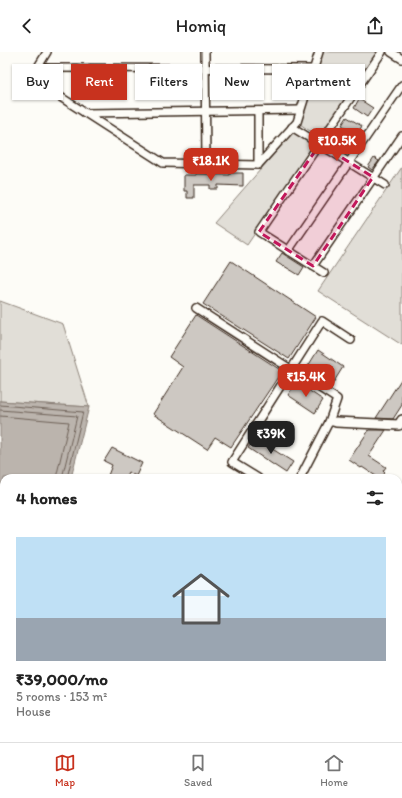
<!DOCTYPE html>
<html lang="en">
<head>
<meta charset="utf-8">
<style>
  :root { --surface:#fff; --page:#f6f6f6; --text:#222; --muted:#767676; --line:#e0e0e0; --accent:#c8321e }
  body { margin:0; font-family:Itim,sans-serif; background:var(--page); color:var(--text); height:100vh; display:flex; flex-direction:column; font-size:15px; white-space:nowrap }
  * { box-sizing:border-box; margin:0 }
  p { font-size:13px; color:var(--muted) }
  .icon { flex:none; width:22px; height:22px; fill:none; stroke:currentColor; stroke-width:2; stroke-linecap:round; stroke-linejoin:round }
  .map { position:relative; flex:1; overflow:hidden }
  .panel { position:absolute; left:0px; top:422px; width:402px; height:268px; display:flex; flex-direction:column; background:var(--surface); border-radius:12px 12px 0 0; box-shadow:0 1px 3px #0004 }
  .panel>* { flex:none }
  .top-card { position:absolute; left:12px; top:12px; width:378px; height:36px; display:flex; gap:8px }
  .price { position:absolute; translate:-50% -34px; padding:0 9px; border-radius:8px; background:var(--accent); color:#fff; font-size:13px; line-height:26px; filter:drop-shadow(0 1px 2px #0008) }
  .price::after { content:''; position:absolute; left:50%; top:24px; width:12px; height:9px; margin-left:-6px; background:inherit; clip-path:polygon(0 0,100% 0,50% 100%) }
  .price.active { background:#222; color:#fff }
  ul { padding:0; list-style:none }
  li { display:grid; align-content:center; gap:8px; height:212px; padding:0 16px }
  li span { display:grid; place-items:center; height:124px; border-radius:0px; color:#555 }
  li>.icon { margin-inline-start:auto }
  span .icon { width:72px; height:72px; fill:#fffc; stroke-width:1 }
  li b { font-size:17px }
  h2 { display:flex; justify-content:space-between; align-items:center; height:48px; padding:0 16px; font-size:17px }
  .chip { padding:0 14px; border-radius:0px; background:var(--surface); box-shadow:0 1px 3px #0004; font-size:14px; line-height:36px }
  .chip.active { background:var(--accent); color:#fff }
  header { display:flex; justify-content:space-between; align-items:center; height:52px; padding:0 16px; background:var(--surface); font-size:18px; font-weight:600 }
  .tabs { display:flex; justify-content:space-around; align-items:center; height:56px; border-top:1px solid var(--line); background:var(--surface); font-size:11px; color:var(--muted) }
  .tabs a { display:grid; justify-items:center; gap:2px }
  .tabs .active { color:var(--accent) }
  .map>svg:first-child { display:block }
  .green { fill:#e1ded7; stroke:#8e847a }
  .water { fill:#bbb4ad; stroke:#887d74 }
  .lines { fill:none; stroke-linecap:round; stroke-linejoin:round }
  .shore { stroke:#6e6157; stroke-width:1 }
  .building { fill:#cdc8c2; stroke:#3b2a1e }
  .minor-casing { stroke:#3b2a1e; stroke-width:10 }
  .tertiary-casing { stroke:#3b2a1e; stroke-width:12 }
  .minor { stroke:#fdfcf7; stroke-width:7 }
  .tertiary { stroke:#fdfcf7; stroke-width:9 }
  .marked { fill:#c2185b; fill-opacity:0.2; stroke:#c2185b; stroke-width:3; stroke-dasharray:8 5; stroke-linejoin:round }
</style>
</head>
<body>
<header><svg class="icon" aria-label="back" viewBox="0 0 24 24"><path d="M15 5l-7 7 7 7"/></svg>Homiq<svg class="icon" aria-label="share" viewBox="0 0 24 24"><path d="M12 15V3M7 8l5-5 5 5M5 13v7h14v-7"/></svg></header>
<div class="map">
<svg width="402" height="690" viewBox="0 0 402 690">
  <rect width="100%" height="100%" fill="#fdfcf7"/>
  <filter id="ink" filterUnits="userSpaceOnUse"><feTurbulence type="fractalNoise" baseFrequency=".025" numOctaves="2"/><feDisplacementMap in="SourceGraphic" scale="8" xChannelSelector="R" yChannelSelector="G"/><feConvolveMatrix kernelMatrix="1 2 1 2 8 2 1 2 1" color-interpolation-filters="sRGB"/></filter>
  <g filter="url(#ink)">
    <g class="green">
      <path d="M 322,0 L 378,0 L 320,86 L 300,72 Z"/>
      <path d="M 294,79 L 315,93 L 247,193 L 214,171 Z"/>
      <path d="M 402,115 L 402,293 L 318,239 Z"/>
      <path d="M 0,249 L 63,272 L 89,355 L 0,349 Z"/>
    </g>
    <path class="water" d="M 0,349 L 89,355 L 71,426 L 4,426 L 4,577 L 0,575 Z"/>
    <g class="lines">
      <g class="shore">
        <path d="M 0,353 L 83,360 L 67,426"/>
        <path d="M 0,358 L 77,364 L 62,426"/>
        <path d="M 0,364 L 69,370 L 56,426"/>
      </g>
    </g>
    <g class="building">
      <path d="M 359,47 L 373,56 L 367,65 L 354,56 Z"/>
      <path d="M 347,65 L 362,74 L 357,82 L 342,73 Z"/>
      <path d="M 374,106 L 379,109 L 372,118 L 368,115 Z"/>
      <path d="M 230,121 L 243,121 L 243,134 L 218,133 L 218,137 L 210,137 L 210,133 L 194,133 L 194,146 L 187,146 L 187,139 L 184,139 L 184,123 L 196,123 L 196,122 L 230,123 Z"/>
      <path d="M 282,201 L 304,215 L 299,223 L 284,214 L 284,215 L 276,210 Z"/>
      <path d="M 231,209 L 316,265 L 289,307 L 203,252 Z"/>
      <path d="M 196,263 L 282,319 L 231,395 L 215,385 L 207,397 L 153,362 L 183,315 L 169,305 Z"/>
      <path d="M 318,298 L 343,315 L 330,336 L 305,319 Z"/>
      <path d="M 402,326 L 402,353 L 393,367 L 376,366 Z"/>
      <path d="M 296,330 L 323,348 L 315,361 L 288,343 Z"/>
      <path d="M 369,378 L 386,378 L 369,404 L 386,415 L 383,419 L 385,421 L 381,426 L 379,426 L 362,415 L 361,416 L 349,408 Z"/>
      <path d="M 255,386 L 293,410 L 286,421 L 248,396 Z"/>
      <path d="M 112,396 L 142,411 L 136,424 L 128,420 L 125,426 L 107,426 L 112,413 L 104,409 Z"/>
    </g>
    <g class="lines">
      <defs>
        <g id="minor">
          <path d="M 205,0 L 206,112"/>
          <path d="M 391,0 L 402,7"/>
          <path d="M 37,16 L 314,17"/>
          <path d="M 31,26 L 163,111 L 258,113 L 297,70 L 319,0"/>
          <path d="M 22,41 L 47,0"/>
          <path d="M 258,59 L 258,113"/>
          <path d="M 85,61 L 300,58"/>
          <path d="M 292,75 L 385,133"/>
          <path d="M 288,199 L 402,33"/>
          <path d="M 313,214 L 402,84"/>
          <path d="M 324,221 L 259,180 L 382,0"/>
          <path d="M 196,256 L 337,347 L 329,370"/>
          <path d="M 258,426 L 232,410 L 322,269 L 351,288"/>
          <path d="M 300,426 L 329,370 L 334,370"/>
          <path d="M 398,557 L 402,557"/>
          <path d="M 398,591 L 402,591"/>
          <path d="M 398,625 L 402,625"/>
        </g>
        <path id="tertiary" d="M 336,370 L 399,373 L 402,368"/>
      </defs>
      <use href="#minor" class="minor-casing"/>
      <use href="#tertiary" class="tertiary-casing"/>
      <use href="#minor" class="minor"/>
      <use href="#tertiary" class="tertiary"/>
    </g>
  </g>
  <path class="marked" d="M 320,92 L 373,125 L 313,214 L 259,180 Z"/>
</svg>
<b class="price" style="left:337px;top:110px">₹10.5K</b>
<b class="price" style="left:211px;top:130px">₹18.1K</b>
<b class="price" style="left:306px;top:346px">₹15.4K</b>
<b class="price active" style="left:271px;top:403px">₹39K</b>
<div class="top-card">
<a class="chip">Buy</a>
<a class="chip active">Rent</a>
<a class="chip">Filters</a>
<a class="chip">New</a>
<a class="chip">Apartment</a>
</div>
<section class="panel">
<h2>4 homes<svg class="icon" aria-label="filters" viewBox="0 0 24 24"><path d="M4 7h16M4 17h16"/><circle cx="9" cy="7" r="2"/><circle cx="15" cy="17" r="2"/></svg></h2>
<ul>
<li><span style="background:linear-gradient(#bfe0f5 65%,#9aa5b1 0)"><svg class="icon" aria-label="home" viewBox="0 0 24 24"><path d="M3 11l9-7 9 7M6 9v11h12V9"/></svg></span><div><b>₹39,000/mo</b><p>5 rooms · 153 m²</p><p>House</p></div></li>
</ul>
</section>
</div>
<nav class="tabs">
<a class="active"><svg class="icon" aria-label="map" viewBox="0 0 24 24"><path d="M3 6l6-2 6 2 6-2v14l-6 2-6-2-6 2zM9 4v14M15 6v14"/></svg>Map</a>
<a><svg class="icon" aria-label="saved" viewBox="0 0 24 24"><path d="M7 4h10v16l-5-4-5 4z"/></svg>Saved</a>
<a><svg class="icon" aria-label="home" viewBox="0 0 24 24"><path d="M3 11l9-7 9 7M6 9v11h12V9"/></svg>Home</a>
</nav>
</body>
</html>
